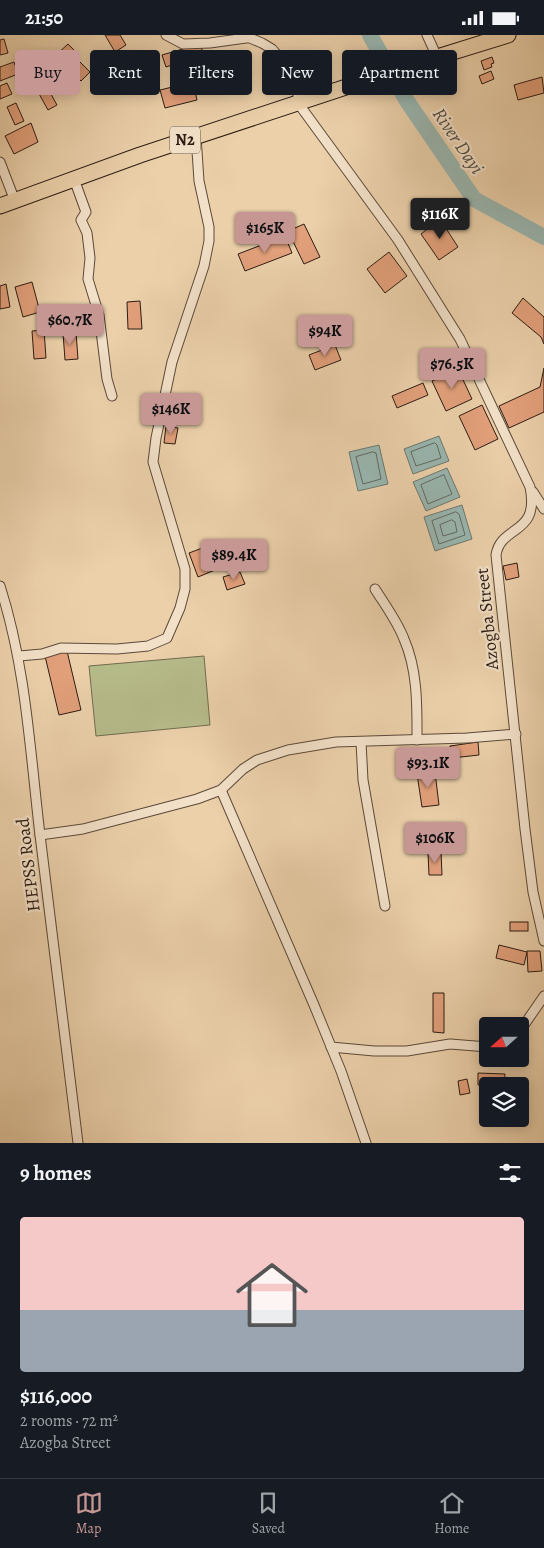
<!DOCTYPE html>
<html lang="en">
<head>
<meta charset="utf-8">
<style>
  :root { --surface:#171b24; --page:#242831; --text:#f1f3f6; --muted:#9ea1a6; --line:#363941; --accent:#c59692 }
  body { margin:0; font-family:Alegreya,serif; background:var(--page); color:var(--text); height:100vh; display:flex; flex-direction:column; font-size:19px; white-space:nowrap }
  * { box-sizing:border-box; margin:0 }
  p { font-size:16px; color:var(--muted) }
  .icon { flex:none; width:28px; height:28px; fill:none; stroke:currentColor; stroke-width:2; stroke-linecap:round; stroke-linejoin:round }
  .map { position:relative; height:1108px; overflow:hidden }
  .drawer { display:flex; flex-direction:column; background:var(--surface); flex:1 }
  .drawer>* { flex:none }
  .hud { position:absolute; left:15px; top:15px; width:515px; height:45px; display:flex; gap:10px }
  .needle { width:32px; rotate:249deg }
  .tools { position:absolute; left:479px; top:982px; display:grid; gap:10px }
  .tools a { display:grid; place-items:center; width:50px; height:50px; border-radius:5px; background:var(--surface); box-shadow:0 2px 12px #0003; font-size:25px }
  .price { position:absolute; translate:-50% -42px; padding:0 11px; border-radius:5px; background:var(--accent); color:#111; font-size:16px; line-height:32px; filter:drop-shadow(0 1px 2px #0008) }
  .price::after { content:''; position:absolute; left:50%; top:30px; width:15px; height:11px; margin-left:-8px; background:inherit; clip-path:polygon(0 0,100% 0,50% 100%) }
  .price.on { background:#222; color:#fff }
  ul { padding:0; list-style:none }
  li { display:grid; align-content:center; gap:10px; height:265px; padding:0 20px }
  li span { display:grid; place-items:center; height:155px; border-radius:5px; color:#555 }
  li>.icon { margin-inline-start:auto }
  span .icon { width:90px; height:90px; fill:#fffc; stroke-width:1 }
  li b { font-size:21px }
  h2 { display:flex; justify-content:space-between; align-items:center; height:60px; padding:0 20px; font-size:21px }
  .pill { padding:0 18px; border-radius:5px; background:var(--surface); box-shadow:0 2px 12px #0003; font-size:18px; line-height:45px }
  .pill.on { background:var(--accent); color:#111 }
  .status { display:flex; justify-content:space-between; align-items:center; height:35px; padding:0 25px; background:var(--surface); direction:ltr }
  .status svg { height:14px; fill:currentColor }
  .tab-bar { display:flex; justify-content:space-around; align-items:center; height:70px; border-top:1px solid var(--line); background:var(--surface); font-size:14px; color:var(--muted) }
  .tab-bar a { display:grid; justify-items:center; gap:2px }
  .tab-bar .on { color:var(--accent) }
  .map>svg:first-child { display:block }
  .green { fill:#b6bb8a; stroke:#716c4e }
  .water { fill:#99b6b0; stroke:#6d7871 }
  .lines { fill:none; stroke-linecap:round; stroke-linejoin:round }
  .shore { stroke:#626962; stroke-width:1 }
  .river { stroke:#99b6b0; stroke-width:16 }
  .building { fill:#e2a07b; stroke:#2c1c13 }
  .minor-casing { stroke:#5c4939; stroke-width:11 }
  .trunk-casing { stroke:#2c1c13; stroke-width:17 }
  .minor { stroke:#f2e0c8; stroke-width:9 }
  .trunk { stroke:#ebd0aa; stroke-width:15 }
  .labels { text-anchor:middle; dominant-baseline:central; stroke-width:4.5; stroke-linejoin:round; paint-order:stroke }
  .shield { fill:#f2e0c8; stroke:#675749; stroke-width:1 }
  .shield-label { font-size:16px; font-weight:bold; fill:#2c1c13 }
  .street-label { font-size:18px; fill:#2c1c13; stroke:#f2e0c8 }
  .water-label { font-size:19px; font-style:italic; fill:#4d4a42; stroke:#f2e0c8 }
</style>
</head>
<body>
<div class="status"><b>21:50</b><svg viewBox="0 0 49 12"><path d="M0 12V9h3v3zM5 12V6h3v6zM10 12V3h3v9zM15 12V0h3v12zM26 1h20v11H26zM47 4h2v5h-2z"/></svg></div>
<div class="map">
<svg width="544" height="1108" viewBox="0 0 544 1108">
  <rect width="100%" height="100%" fill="#ebd0aa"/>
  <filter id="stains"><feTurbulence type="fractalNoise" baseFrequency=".004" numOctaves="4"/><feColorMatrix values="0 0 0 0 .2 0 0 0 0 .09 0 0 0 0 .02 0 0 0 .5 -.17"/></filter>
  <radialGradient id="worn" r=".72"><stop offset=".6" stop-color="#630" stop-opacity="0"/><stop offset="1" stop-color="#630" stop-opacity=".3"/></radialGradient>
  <path class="green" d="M 204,621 L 210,690 L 96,701 L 89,631 Z"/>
  <g class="water">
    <path d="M 439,401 L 449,426 L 413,439 L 404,414 Z"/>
    <path d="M 379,410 L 388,449 L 358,456 L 349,417 Z"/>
    <path d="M 447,433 L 460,462 L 426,476 L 413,447 Z"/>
    <path d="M 462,470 L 472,504 L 435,516 L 424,482 Z"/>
  </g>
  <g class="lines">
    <g class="shore">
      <path d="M 435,408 L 437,410 L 441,423 L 416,431 L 411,417 Z"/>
      <path d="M 373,417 L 376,418 L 381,444 L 363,449 L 356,422 Z"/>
      <path d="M 444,440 L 452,459 L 428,469 L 421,450 Z"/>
      <path d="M 456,477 L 459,479 L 465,500 L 439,509 L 432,486 Z"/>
      <path d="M 452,485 L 455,487 L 457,497 L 443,501 L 440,490 Z"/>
    </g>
    <path class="river" d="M 370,0 L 407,66 L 474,164 L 544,202"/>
  </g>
  <g class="building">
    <path d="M 105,0 L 120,0 L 126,10 L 115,17 Z"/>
    <path d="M 4,4 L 8,18 L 0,20 L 0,5 Z"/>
    <path d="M 68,9 L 74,15 L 71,18 L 90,37 L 81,46 L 56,20 Z"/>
    <path d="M 200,9 L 204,20 L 166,32 L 162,20 Z"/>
    <path d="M 492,22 L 494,28 L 491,29 L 492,32 L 484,35 L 481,26 Z"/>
    <path d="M 14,27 L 18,39 L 0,46 L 0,32 Z"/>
    <path d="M 491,36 L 494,44 L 482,49 L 479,41 Z"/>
    <path d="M 41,41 L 57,70 L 48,75 L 32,46 Z"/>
    <path d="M 542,42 L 544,58 L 518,65 L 514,50 Z"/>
    <path d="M 193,47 L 197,65 L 165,73 L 160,55 Z"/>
    <path d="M 7,48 L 12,59 L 0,64 L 0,51 Z"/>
    <path d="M 16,68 L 24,86 L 15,90 L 7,72 Z"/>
    <path d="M 31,88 L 38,107 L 14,119 L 5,101 Z"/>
    <path d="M 440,184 L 458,212 L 439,225 L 421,199 Z"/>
    <path d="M 304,189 L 320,222 L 304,229 L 288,196 Z"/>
    <path d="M 285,201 L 292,218 L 245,236 L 238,219 Z"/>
    <path d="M 389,217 L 407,241 L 385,258 L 367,234 Z"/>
    <path d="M 32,247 L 40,277 L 23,282 L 15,252 Z"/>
    <path d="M 6,249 L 10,272 L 0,274 L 0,251 Z"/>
    <path d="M 523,263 L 544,282 L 544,309 L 541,302 L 512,278 Z"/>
    <path d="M 140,266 L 142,294 L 128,294 L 127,267 Z"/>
    <path d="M 44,295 L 46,323 L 34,324 L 32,296 Z"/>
    <path d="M 76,297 L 78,324 L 65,325 L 63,298 Z"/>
    <path d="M 335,310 L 341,325 L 315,335 L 309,320 Z"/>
    <path d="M 544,333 L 544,377 L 509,393 L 499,371 L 540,352 Z"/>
    <path d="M 458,334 L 472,364 L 446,376 L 432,346 Z"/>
    <path d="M 423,348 L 428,360 L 397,373 L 392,361 Z"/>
    <path d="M 482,370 L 498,404 L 475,415 L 459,381 Z"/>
    <path d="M 166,391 L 178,393 L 175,409 L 164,408 Z"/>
    <path d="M 205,512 L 215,535 L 198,542 L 189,518 Z"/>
    <path d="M 517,528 L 519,542 L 506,545 L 503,531 Z"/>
    <path d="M 240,537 L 245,549 L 227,555 L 223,542 Z"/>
    <path d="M 67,616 L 81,675 L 59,680 L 45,621 Z"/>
    <path d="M 478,707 L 479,720 L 452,723 L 450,711 Z"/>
    <path d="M 435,737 L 439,770 L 422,772 L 417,739 Z"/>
    <path d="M 441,817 L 442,840 L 429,840 L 428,818 Z"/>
    <rect x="510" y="887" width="18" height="9"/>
    <path d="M 499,910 L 527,917 L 524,930 L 496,923 Z"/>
    <path d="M 527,916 L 540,916 L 542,936 L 528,937 Z"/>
    <path d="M 433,958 L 444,958 L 444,998 L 433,997 Z"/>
    <path d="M 478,1038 L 505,1039 L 504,1051 L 478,1050 Z"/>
    <path d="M 467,1044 L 470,1058 L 460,1060 L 458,1046 Z"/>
  </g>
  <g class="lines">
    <defs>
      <g id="minor">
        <path d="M 166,0 L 183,9 L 210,8 L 246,3 L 250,3 L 262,8 L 272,14 L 292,37 L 298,55 L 298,68 L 398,205 L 460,304 L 530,452 C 540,501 501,489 496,520 L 525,794 L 533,857 L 544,906"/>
        <path d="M 427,0 L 437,22"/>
        <path d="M 0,127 L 15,166"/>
        <path d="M 74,144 L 86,177 L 81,185 L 87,198 L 90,223 L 88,244 L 99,280 L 107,344 L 112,361"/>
        <path d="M 533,457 L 544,474"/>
        <path d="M 0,551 C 26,632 30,716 40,800 C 52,903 66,1005 78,1108"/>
        <path d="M 375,554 C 385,570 397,586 404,604 C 418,636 417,672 417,705"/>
        <path d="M 19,621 L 42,619 L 61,613 L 117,614 L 148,611 L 167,603 L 180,573 L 185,554 L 185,534 L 153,427 L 156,403 L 172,327 L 204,231 L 209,206 L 209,192 L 199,146 L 196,101"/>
        <path d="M 361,707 L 363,745 L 385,871"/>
        <path d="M 221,755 L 314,970 L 341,1036 L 366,1108"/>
        <path d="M 40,800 L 83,794 L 197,764 L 221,755 L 243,734 L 257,725 L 288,715 L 336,707 L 467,703 L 516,699"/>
        <path d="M 520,996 L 544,961"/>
        <path d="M 331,1012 L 374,1016 L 407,1016 L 450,1009 L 488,1012"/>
      </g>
      <path id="trunk" d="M 0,171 L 140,120 L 437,22 L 508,0"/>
    </defs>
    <use href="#minor" class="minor-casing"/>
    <use href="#trunk" class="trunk-casing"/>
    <use href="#minor" class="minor"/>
    <use href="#trunk" class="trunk"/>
  </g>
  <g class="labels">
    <rect class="shield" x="170" y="91.5" width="30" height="27" rx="4"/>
    <g class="shield-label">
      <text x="185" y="105">N2</text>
    </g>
    <g class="street-label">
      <text transform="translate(487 584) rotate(-96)">Azogba Street</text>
      <text transform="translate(28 830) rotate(-97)">HEPSS Road</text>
    </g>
    <g class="water-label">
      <text transform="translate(458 106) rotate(56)">River Dayi</text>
    </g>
  </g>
  <rect width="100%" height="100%" filter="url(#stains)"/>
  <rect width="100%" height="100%" fill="url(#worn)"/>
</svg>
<div class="tools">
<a><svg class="needle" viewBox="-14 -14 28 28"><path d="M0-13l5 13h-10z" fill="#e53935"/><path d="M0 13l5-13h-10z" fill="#9ea1a6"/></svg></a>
<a><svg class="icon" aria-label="layers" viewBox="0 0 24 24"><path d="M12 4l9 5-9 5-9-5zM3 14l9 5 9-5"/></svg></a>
</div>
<b class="price on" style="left:440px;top:205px">$116K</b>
<b class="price" style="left:265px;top:219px">$165K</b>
<b class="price" style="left:70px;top:311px">$60.7K</b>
<b class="price" style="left:325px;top:322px">$94K</b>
<b class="price" style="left:452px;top:355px">$76.5K</b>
<b class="price" style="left:171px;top:400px">$146K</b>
<b class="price" style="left:234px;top:546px">$89.4K</b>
<b class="price" style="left:428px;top:754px">$93.1K</b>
<b class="price" style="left:435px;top:829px">$106K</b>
<div class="hud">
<a class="pill on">Buy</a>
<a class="pill">Rent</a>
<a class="pill">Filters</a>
<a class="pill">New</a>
<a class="pill">Apartment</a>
</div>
</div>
<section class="drawer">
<h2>9 homes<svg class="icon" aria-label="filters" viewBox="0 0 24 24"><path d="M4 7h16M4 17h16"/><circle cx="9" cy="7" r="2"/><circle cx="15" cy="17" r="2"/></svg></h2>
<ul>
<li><span style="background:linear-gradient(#f6c9c9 60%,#9aa5b1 0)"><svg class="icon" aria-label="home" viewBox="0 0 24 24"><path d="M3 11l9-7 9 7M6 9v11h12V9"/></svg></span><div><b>$116,000</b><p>2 rooms · 72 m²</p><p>Azogba Street</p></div></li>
</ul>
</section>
<nav class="tab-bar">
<a class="on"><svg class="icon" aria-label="map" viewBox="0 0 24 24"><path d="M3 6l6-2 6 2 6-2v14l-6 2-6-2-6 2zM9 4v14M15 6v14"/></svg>Map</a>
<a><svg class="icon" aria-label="saved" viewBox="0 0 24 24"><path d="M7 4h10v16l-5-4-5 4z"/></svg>Saved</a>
<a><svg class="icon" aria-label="home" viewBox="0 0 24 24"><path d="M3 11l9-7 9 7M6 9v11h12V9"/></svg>Home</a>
</nav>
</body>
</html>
